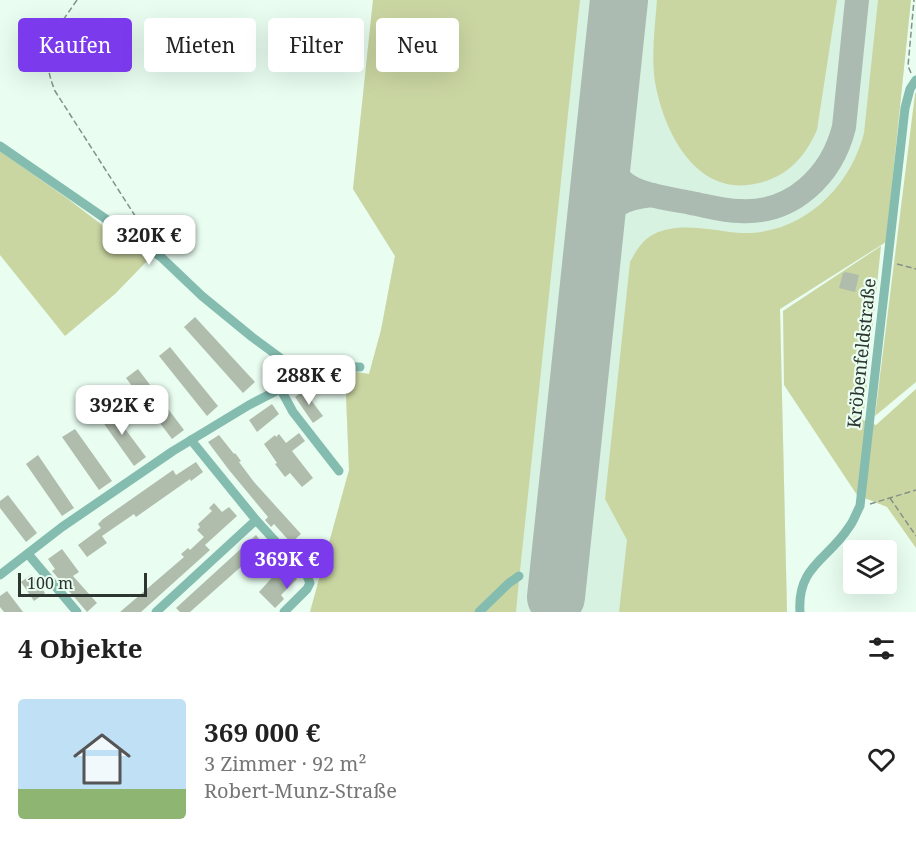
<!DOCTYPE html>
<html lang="de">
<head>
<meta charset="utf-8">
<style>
  :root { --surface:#fff; --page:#f6f6f6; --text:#222; --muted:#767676; --line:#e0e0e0; --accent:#7c3aed }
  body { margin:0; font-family:"Noto Serif",serif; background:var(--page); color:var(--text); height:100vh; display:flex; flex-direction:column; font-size:22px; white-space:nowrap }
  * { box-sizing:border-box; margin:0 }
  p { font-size:20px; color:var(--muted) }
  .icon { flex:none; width:33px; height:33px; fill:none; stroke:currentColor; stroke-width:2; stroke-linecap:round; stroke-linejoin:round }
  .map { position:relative; height:612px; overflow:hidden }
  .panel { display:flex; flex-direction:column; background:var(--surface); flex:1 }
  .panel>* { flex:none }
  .banner { position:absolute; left:18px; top:18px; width:600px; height:54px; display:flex; gap:12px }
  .tools { position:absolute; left:843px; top:540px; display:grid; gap:12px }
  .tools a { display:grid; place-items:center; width:54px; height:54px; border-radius:6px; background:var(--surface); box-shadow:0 6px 24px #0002; font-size:30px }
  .scale { position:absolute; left:18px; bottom:15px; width:129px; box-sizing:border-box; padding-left:6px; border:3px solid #2d3530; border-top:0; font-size:16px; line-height:21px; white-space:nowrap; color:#2d3530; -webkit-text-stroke:4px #e9fdf1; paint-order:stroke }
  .price { position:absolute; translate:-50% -51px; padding:0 14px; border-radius:12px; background:#fff; color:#222; font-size:20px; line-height:39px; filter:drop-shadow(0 2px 3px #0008) }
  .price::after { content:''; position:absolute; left:50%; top:36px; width:18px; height:14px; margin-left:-9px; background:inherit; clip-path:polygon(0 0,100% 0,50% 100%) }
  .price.active { background:var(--accent); color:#fff }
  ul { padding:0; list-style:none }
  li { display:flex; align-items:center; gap:18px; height:150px; padding:0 18px }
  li+li { border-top:2px solid var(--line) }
  li span { display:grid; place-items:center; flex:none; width:168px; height:120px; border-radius:6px; color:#555 }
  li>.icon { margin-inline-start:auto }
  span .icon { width:72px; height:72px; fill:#fffc; stroke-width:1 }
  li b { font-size:26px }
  h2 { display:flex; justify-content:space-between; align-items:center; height:72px; padding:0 18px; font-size:26px }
  .chip { padding:0 21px; border-radius:6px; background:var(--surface); box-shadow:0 6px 24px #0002; font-size:21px; line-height:54px }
  .chip.active { background:var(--accent); color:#fff }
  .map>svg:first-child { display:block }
  .built { fill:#d7f2e1 }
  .green { fill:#cad6a2 }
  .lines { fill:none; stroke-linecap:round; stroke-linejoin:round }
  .taxiway { stroke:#abbbb2; stroke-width:24 }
  .runway { stroke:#abbbb2; stroke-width:58 }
  .building { fill:#b0bdad }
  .path { stroke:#849289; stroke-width:1.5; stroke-dasharray:6 3; stroke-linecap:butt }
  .minor { stroke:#84bcb0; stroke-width:9 }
  .labels { text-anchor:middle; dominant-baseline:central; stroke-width:4.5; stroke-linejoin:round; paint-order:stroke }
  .street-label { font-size:18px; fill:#2d3530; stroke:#e9fdf1 }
</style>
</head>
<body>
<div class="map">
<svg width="916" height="612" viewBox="0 0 916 612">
  <rect width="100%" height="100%" fill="#e9fdf1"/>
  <path class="built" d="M 373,0 L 911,0 L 886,242 L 780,309 L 787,612 L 310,612 L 349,470 L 345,370 L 369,374 L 381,330 L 395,256 L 353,189 Z"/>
  <g class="green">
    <path d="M 373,0 L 580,0 L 520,571 L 508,580 L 475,612 L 310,612 L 349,470 L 345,370 L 369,374 L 381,330 L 395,256 L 353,189 Z"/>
    <path d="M 657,0 L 837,0 L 817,130 C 805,157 788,176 759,183 C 697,199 664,133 655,82 C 651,56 655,26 657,0 Z"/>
    <path d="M 878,0 L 911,0 L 886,242 L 780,309 L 787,612 L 619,612 L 627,540 L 605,499 L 630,262 C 636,251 642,240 654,234 C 680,221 714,231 741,233 C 802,235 850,188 864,133 Z"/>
    <path d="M 916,92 L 916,382 L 875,416 L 915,94 Z"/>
    <path d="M 0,151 L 68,199 L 148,260 L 115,294 L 65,336 L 0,255 Z"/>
    <path d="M 881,246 L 863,420 L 876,425 L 916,389 L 916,548 L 887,507 L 857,495 L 784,385 L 783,311 Z"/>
    <path d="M 519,580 L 516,612 L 483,612 Z"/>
  </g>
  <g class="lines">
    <g class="taxiway">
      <path d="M 603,149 C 609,160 614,172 622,181 C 637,195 671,199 691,203 C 707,206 724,211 740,211 C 793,214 832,175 844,127 L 857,0"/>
      <path d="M 594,234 C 611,206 619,198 653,195"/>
    </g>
    <path class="runway" d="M 556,597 L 619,0"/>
  </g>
  <g class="building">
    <path d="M 846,272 L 859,275 L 855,292 L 839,288 L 843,273 Z"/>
    <path d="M 195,317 L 255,382 L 243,393 L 184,327 Z"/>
    <path d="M 170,347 L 218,406 L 207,416 L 159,356 Z"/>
    <path d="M 138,369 L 184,430 L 172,439 L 126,378 Z"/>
    <path d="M 307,388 L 311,394 L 308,396 L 323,416 L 313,423 L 295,397 Z"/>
    <path d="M 272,404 L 279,414 L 257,432 L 249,420 Z"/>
    <path d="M 108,406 L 146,457 L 134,466 L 97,414 Z"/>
    <path d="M 75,429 L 112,481 L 99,490 L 62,437 Z"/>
    <path d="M 299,433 L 305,441 L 292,451 L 313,478 L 302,487 L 290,473 L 285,477 L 275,464 L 277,463 L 264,444 L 275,435 L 276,437 L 279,434 L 286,443 Z"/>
    <path d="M 219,435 L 234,454 L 235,453 L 241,461 L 239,462 L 254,482 L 301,534 L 291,543 L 274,524 L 271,527 L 265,520 L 268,517 L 229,470 L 208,442 Z"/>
    <path d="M 38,455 L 74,508 L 62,516 L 26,464 Z"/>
    <path d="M 196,462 L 203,472 L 191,481 L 190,479 L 136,517 L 134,514 L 102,536 L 107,543 L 87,557 L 78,545 L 101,528 L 98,524 L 103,519 L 173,470 L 176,475 Z"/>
    <path d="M 8,495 L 37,533 L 26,542 L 0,508 L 0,501 Z"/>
    <path d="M 214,503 L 222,512 L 229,507 L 237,516 L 205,545 L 210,550 L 141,612 L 120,612 L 184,557 L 181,554 L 188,548 L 190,550 L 204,537 L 197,530 L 200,527 L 198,524 L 212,511 L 209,508 Z"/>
    <path d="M 256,535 L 263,544 L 261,546 L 264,550 L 255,559 L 252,557 L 190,612 L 180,612 L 176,608 Z"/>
    <path d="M 62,549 L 79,572 L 73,576 L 97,603 L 87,612 L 52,571 L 55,569 L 48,559 Z"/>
    <path d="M 278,559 L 297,579 L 281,595 L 284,599 L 275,608 L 259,592 L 277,572 L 271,566 Z"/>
    <path d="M 32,574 L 45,593 L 34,601 L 21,582 Z"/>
    <path d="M 7,591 L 23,612 L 4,612 L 0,607 L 0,596 Z"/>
  </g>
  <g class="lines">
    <g class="path">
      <path d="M 77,0 C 53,35 38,49 55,91 L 148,236"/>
      <path d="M 911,73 L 908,66 L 914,0"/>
      <path d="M 897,264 L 916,269"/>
      <path d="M 890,498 L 916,536"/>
      <path d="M 870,504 L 916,490"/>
    </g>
    <g class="minor">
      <path d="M 0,146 L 161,257 L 202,296 L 252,337 L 305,376"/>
      <path d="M 281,390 L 293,412 L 339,471"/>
      <path d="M 191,440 L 256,520 L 307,576 L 310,583 L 307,589 L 284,612"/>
      <path d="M 28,554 L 77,612"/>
      <path d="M 0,575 L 62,527 L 173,451 L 249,405 L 305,376 L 342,367 L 360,367"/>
      <path d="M 156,612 L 256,520"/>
      <path d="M 479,612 L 509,583 L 519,576"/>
      <path d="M 800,612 C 797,566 828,560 849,527 C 854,521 856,513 860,506 L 905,108 L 910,89 L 916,80"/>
    </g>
  </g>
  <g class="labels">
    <g class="street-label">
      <text transform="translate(861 353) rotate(-84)">Kröbenfeldstraße</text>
    </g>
  </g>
</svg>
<div class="tools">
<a><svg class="icon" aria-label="layers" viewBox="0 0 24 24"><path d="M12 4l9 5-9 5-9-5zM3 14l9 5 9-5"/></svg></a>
</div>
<div class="scale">100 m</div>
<b class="price" style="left:149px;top:266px">320K €</b>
<b class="price" style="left:309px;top:406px">288K €</b>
<b class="price" style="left:122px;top:436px">392K €</b>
<b class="price active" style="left:287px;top:590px">369K €</b>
<div class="banner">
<a class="chip active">Kaufen</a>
<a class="chip">Mieten</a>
<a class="chip">Filter</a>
<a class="chip">Neu</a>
</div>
</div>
<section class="panel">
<h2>4 Objekte<svg class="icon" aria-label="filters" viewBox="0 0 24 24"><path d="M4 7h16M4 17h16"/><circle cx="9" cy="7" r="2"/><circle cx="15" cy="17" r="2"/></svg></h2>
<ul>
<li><span style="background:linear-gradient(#bfe0f5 75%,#8fb573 0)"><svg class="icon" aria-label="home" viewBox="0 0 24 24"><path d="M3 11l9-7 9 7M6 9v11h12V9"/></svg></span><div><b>369 000 €</b><p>3 Zimmer · 92 m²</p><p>Robert-Munz-Straße</p></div><svg class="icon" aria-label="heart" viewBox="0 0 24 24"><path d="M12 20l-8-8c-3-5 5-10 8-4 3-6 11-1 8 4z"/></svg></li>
</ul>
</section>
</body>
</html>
